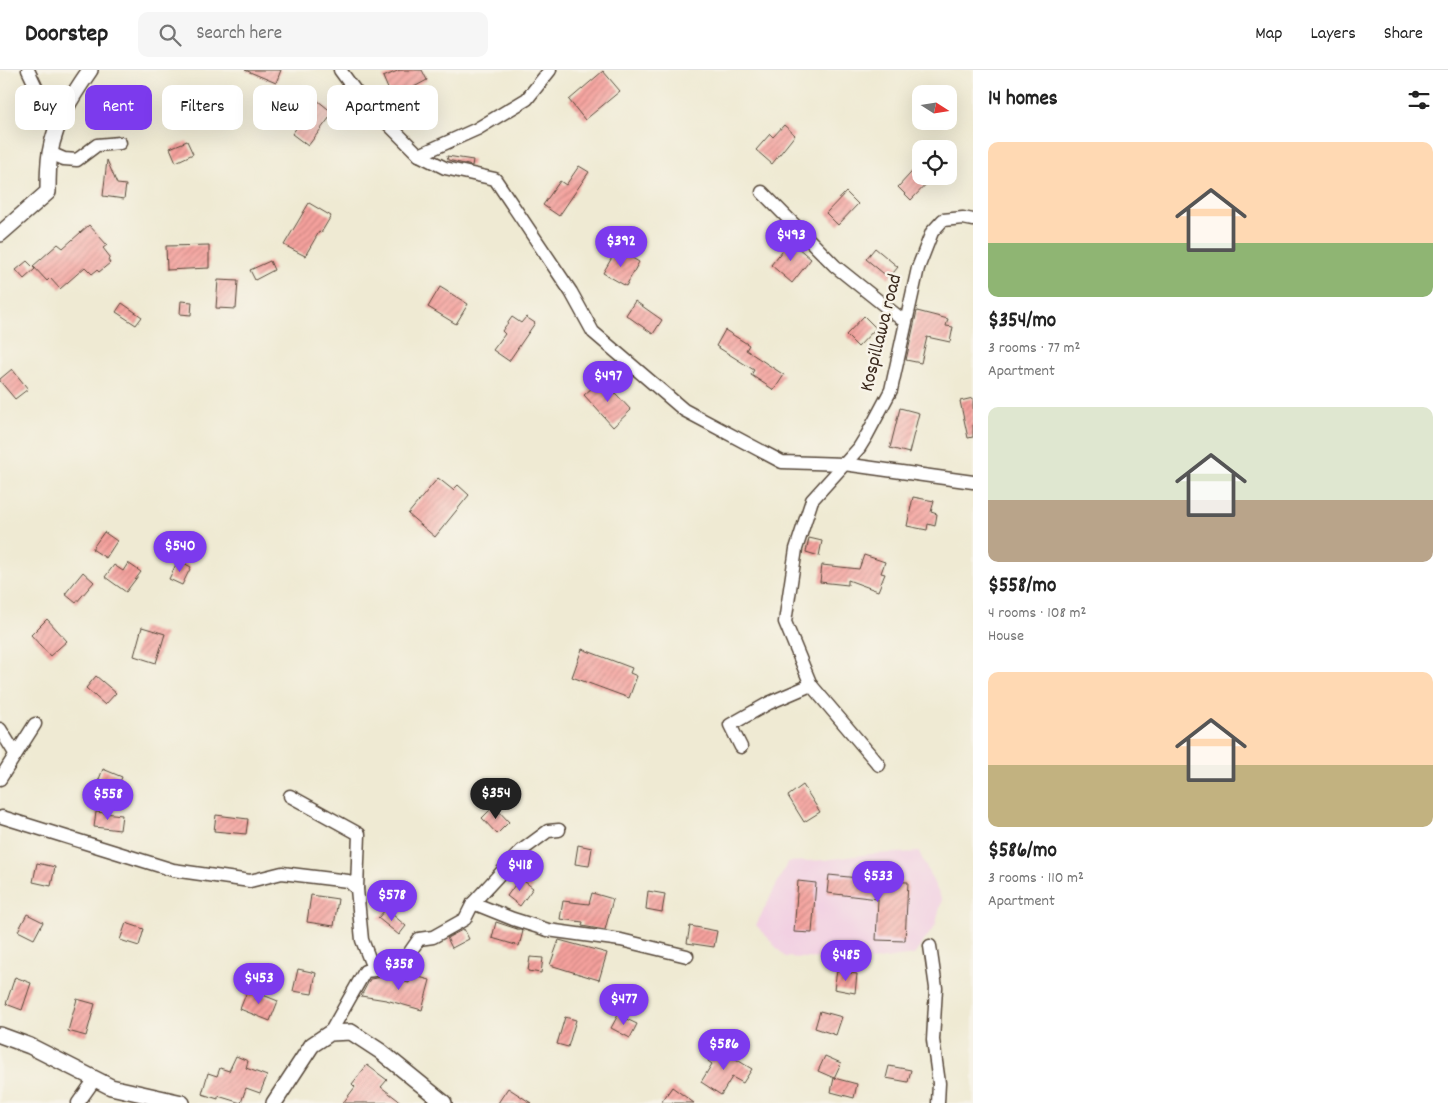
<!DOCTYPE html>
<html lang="en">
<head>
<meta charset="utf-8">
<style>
  :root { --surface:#fff; --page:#f6f6f6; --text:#222; --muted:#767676; --line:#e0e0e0; --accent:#7c3aed }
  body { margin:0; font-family:Dekko,sans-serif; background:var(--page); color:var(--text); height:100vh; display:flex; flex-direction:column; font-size:19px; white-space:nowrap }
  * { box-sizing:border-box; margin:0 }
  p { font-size:16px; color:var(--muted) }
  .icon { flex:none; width:28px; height:28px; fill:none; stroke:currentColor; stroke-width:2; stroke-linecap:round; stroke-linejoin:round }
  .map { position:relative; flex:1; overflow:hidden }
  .details { display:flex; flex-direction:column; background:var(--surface); width:475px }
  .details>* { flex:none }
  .banner { position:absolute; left:15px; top:15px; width:475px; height:45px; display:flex; gap:10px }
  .needle { width:32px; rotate:102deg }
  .fabs { position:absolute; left:912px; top:15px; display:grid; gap:10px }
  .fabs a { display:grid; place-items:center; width:45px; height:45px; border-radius:10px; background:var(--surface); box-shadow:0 5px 20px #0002; font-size:25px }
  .price { position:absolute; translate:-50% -42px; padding:0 11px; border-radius:18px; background:var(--accent); color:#fff; font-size:16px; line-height:32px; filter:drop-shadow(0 1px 2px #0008) }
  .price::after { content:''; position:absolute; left:50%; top:30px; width:15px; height:11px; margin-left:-8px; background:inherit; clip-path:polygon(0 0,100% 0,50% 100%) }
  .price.active { background:#222; color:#fff }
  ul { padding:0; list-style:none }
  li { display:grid; align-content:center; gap:10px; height:265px; padding:0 15px }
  li span { display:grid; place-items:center; height:155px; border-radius:10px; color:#555 }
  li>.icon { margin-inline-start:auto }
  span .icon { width:90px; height:90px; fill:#fffc; stroke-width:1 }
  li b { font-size:21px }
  h2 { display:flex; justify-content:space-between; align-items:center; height:60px; padding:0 15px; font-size:21px }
  .chip { padding:0 18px; border-radius:10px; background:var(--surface); box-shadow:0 5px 20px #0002; font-size:18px; line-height:45px }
  .chip.active { background:var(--accent); color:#fff }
  header { display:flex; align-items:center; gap:30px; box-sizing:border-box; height:70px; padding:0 25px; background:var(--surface); border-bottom:1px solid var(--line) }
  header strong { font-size:24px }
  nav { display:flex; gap:28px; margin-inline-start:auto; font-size:18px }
  .search { width:350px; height:45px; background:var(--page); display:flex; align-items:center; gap:12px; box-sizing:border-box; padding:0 18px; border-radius:10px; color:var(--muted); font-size:19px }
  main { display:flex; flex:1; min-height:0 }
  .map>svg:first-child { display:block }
  .built { fill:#f2d0e2 }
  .building { fill:url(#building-hatch) }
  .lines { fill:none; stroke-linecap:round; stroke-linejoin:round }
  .minor-casing { stroke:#564739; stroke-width:15 }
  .tertiary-casing { stroke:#564739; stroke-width:18 }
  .minor { stroke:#fff; stroke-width:12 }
  .tertiary { stroke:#fff; stroke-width:15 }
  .labels { text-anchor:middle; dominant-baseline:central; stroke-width:5; stroke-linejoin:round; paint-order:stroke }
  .street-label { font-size:20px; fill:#3b2a1e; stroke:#f7f3e8 }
</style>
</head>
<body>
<header>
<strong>Doorstep</strong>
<div class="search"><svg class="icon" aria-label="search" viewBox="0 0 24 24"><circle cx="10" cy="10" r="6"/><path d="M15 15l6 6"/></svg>Search here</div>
<nav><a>Map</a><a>Layers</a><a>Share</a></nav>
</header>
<main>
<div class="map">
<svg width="973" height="1033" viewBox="0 0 973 1033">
  <defs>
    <pattern id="building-hatch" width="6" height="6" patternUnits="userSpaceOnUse" patternTransform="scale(1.25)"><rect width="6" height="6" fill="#f5a19d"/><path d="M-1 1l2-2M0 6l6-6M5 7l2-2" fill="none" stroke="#c8837f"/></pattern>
  </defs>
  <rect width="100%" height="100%" fill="#f7f3e8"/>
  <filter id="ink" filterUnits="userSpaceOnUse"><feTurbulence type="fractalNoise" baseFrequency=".02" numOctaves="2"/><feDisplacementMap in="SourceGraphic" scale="10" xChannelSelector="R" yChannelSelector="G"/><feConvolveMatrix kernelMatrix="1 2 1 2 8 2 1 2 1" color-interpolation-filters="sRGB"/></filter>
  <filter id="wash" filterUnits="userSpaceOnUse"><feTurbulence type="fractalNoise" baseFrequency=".0096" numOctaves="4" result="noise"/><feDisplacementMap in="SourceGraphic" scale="20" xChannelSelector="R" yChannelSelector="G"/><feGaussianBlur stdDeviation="1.12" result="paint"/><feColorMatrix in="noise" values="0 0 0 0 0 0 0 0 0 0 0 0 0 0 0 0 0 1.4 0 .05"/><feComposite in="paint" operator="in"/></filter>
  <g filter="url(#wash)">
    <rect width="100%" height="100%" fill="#efead3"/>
    <path class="built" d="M 919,782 L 942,830 L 935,856 L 914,885 L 870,891 L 785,887 L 756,855 L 788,792 L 825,790 L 871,784 Z"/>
    <g id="blocks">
      <g class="building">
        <path d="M 245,0 L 281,0 L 276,13 Z"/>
        <path d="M 400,0 L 422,0 L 427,10 L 414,17 L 415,18 L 392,28 L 383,7 Z"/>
        <path d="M 603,1 L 620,21 L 585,50 L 569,30 Z"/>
        <path d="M 49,17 L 61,21 L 57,33 L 52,31 L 47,22 Z"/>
        <path d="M 317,30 L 333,43 L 308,76 L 292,64 Z"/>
        <path d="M 784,55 L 795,65 L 772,94 L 756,80 L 770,64 L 773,67 Z"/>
        <path d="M 187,71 L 193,84 L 176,92 L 170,78 Z"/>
        <path d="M 447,86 L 473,90 L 472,96 L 448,90 Z"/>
        <path d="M 107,90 L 117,114 L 126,115 L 124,129 L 103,126 Z"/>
        <path d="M 921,92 L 921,106 L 934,106 L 911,130 L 898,117 Z"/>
        <path d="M 579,96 L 589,102 L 559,146 L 543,135 L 560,111 L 566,115 Z"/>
        <path d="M 846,122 L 858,134 L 838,155 L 826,143 Z"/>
        <path d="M 309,133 L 331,146 L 321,163 L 319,162 L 305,186 L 284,175 Z"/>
        <path d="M 89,155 L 107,175 L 103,178 L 110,187 L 108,190 L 110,193 L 99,202 L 97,200 L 92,204 L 85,197 L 60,219 L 50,208 L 47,211 L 33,196 L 58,174 L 63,178 Z"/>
        <path d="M 790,171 L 811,189 L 792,213 L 771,195 Z"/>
        <path d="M 209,175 L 209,198 L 167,200 L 166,176 Z"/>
        <path d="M 875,178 L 898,197 L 889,208 L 866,189 Z"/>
        <path d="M 617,179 L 639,192 L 626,216 L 603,203 Z"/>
        <path d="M 27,191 L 35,199 L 24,209 L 16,200 Z"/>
        <path d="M 270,191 L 274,200 L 255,210 L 250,200 Z"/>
        <path d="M 218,210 L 238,211 L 236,239 L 216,238 Z"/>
        <path d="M 440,217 L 468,234 L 456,254 L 428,237 Z"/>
        <path d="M 181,231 L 192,232 L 191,245 L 180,244 Z"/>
        <path d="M 635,231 L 662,250 L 653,264 L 626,245 Z"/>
        <path d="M 122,233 L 142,247 L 136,255 L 116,242 Z"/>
        <path d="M 917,241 L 948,249 L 946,256 L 953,257 L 950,272 L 927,267 L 921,293 L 906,290 Z"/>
        <path d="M 864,246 L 876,258 L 858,277 L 846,265 Z"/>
        <path d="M 512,247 L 521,253 L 526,247 L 535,253 L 509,291 L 493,280 L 505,264 L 502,261 Z"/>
        <path d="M 725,260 L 749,275 L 746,280 L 784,305 L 774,320 L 751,305 L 754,300 L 716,276 Z"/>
        <path d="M 12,299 L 28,319 L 15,329 L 0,311 L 0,309 Z"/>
        <path d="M 602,309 L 631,340 L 613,357 L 584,325 Z"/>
        <path d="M 973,328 L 973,367 L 968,368 L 960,331 Z"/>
        <path d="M 900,338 L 919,343 L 909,383 L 890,378 Z"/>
        <path d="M 438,408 L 453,420 L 458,415 L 469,425 L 435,467 L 408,444 Z"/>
        <path d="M 913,427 L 934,431 L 931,442 L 937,444 L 935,456 L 928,454 L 927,460 L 907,456 Z"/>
        <path d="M 104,462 L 117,471 L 106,488 L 92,479 Z"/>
        <path d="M 809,468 L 822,471 L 819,486 L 806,482 Z"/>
        <path d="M 864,485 L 885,492 L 881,503 L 885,504 L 878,521 L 848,510 L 848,515 L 820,512 L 822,495 L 859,499 Z"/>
        <path d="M 178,490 L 191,497 L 182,515 L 169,509 Z"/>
        <path d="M 128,493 L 141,502 L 126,522 L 105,507 L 114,495 L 123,501 Z"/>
        <path d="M 83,502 L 94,512 L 76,533 L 65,524 Z"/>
        <path d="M 47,549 L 67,571 L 50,586 L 31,565 Z"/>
        <path d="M 142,557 L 165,564 L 156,593 L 134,586 Z"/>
        <path d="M 582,579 L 632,598 L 630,603 L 637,606 L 629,628 L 572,607 Z"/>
        <path d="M 96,606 L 116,623 L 105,635 L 86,618 Z"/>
        <path d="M 103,699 L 122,707 L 113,729 L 94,722 Z"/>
        <path d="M 803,715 L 820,742 L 804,752 L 788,726 Z"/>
        <path d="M 494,736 L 509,752 L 497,764 L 482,748 Z"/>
        <path d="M 96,742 L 122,745 L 120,760 L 94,757 Z"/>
        <path d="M 216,745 L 248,749 L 246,764 L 214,761 Z"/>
        <path d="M 578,775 L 592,778 L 589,796 L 575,794 Z"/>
        <path d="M 37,793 L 55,797 L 51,816 L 33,812 Z"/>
        <path d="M 829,805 L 868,809 L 868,811 L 908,812 L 905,871 L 876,870 L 878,829 L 827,823 Z"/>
        <path d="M 520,808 L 533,818 L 520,836 L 507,826 Z"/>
        <path d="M 798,811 L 816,813 L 812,863 L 794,862 Z"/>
        <path d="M 648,821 L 665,824 L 662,842 L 646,839 Z"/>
        <path d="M 592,823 L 613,829 L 605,860 L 582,856 L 583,852 L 560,849 L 563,831 L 589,834 Z"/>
        <path d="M 311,825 L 338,829 L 334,856 L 307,852 Z"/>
        <path d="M 386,839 L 406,856 L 399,865 L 378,848 Z"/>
        <path d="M 27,844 L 43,852 L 34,869 L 18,861 Z"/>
        <path d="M 496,852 L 523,861 L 519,876 L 492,868 Z"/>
        <path d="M 126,853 L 144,859 L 139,876 L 120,870 Z"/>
        <path d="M 690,856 L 717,861 L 714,877 L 687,873 Z"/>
        <path d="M 464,859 L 469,869 L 452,878 L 447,868 Z"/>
        <path d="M 559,870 L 607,883 L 599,910 L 550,895 Z"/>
        <path d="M 530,887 L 543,888 L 541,903 L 528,901 Z"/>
        <path d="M 298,899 L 316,903 L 312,924 L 293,921 Z"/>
        <path d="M 837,901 L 857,904 L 855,923 L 834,919 Z"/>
        <path d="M 411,905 L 430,910 L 422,940 L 386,930 L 361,926 L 370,909 L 384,907 L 409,913 Z"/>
        <path d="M 15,907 L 31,913 L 22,940 L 6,934 Z"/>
        <path d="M 248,919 L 278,931 L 270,951 L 240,939 Z"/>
        <path d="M 77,929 L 95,934 L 86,966 L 68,961 Z"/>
        <path d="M 820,941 L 842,947 L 836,965 L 815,958 Z"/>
        <path d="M 618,945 L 637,954 L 630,968 L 611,958 Z"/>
        <path d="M 565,947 L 576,950 L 568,977 L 557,974 Z"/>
        <path d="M 716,977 L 752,999 L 743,1013 L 732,1007 L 721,1025 L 701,1012 L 712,994 L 708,991 Z"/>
        <path d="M 236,986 L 248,991 L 246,998 L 267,1006 L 260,1023 L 246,1018 L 241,1033 L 218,1026 L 218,1029 L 202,1024 L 208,1003 L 217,1006 L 220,998 L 229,1001 Z"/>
        <path d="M 825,986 L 841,993 L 834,1008 L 818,1001 Z"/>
        <path d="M 367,995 L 387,1010 L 381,1017 L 402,1033 L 343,1033 L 355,1017 L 352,1014 Z"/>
        <path d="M 889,996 L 911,1000 L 908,1012 L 886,1008 Z"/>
        <path d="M 834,1008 L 857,1014 L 854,1028 L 831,1022 Z"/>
        <path d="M 672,1017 L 694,1033 L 661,1033 Z"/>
        <path d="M 508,1018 L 531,1033 L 498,1033 Z"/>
      </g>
    </g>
  </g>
  <g filter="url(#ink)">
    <use href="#blocks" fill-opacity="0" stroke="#564739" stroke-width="1"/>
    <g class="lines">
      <defs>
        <g id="minor">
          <path d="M 28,0 L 56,59"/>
          <path d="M 340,0 L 356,22 L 419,85 L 445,98 L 495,109 L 571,222 L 593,262 L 684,340 L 782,392 L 844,394 L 973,412"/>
          <path d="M 50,83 L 64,89 L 77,90 L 97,75 L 120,73"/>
          <path d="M 419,85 L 477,59 L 527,29 L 550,0"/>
          <path d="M 762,122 L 835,196 L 905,252"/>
          <path d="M 0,659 L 16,685"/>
          <path d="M 741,677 L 730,655 L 769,633 L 811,615"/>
          <path d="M 879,695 L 811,615 L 785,552 L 796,479 L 812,430 L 859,378 L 867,365 L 891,320 L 918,198 L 932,162 L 943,150 L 963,148 L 973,150"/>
          <path d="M 0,709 L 35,654"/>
          <path d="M 290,726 L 359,764 L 357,819"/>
          <path d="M 2,747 L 173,800 L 250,811 L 282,803 L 348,811 L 357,819 L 362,870 L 371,893 L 386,899 L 401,895 L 419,869 L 433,867 L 465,849 L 473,833 L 521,781 L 548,761 L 559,760"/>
          <path d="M 473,833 L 513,849 L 548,860 L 621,870 L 687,886"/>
          <path d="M 930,876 L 936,918 L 933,970 L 939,1013 L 938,1033"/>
          <path d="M 330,963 L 365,901 L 384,899"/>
          <path d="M 78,1033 L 95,1009"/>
        </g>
        <g id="tertiary">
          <path d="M 0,164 L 48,122 C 48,110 48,96 50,83 C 55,52 72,26 90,0"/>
          <path d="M 0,965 L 30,976 L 111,1017 L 182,1033"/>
          <path d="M 274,1033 L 312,975 L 330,963 L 351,962 L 380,981 L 444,1033"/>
        </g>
      </defs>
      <use href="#minor" class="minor-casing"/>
      <use href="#tertiary" class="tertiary-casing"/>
      <use href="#minor" class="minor"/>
      <use href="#tertiary" class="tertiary"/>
    </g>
  </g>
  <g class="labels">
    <g class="street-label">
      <text transform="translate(882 263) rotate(-76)">Kospillawa road</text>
    </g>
  </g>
</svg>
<div class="fabs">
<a><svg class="needle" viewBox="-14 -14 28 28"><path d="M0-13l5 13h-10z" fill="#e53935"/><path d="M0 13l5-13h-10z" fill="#767676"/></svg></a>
<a><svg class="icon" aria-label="locate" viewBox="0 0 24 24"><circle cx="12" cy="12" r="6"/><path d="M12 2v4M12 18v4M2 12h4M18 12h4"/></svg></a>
</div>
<b class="price" style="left:791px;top:192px">$493</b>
<b class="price" style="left:621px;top:198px">$392</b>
<b class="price" style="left:608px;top:333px">$497</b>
<b class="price" style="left:180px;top:503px">$540</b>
<b class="price active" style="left:496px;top:750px">$354</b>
<b class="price" style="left:108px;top:751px">$558</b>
<b class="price" style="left:520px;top:822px">$418</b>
<b class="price" style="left:878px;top:833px">$533</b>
<b class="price" style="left:392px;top:852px">$578</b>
<b class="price" style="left:846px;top:912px">$485</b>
<b class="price" style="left:399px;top:921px">$358</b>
<b class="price" style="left:259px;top:935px">$453</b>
<b class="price" style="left:624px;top:956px">$477</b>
<b class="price" style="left:724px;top:1001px">$586</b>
<div class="banner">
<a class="chip">Buy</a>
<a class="chip active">Rent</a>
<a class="chip">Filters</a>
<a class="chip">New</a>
<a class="chip">Apartment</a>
</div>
</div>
<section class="details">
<h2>14 homes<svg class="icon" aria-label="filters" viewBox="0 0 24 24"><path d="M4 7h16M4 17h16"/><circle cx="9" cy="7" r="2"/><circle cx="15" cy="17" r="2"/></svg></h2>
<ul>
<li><span style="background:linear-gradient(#ffd9b3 65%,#8fb573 0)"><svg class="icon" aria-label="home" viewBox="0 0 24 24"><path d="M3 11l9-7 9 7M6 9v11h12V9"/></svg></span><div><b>$354/mo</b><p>3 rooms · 77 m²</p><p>Apartment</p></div></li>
<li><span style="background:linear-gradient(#dfe7d0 60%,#b9a48a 0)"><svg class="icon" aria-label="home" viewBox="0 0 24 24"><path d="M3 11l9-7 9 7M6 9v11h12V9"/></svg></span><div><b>$558/mo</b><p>4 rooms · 108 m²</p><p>House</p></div></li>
<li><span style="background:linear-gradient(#ffd9b3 60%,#c2b280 0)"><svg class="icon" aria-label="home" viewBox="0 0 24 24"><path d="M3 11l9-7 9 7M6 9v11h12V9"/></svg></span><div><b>$586/mo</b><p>3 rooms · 110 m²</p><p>Apartment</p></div></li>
</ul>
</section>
</main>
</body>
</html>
